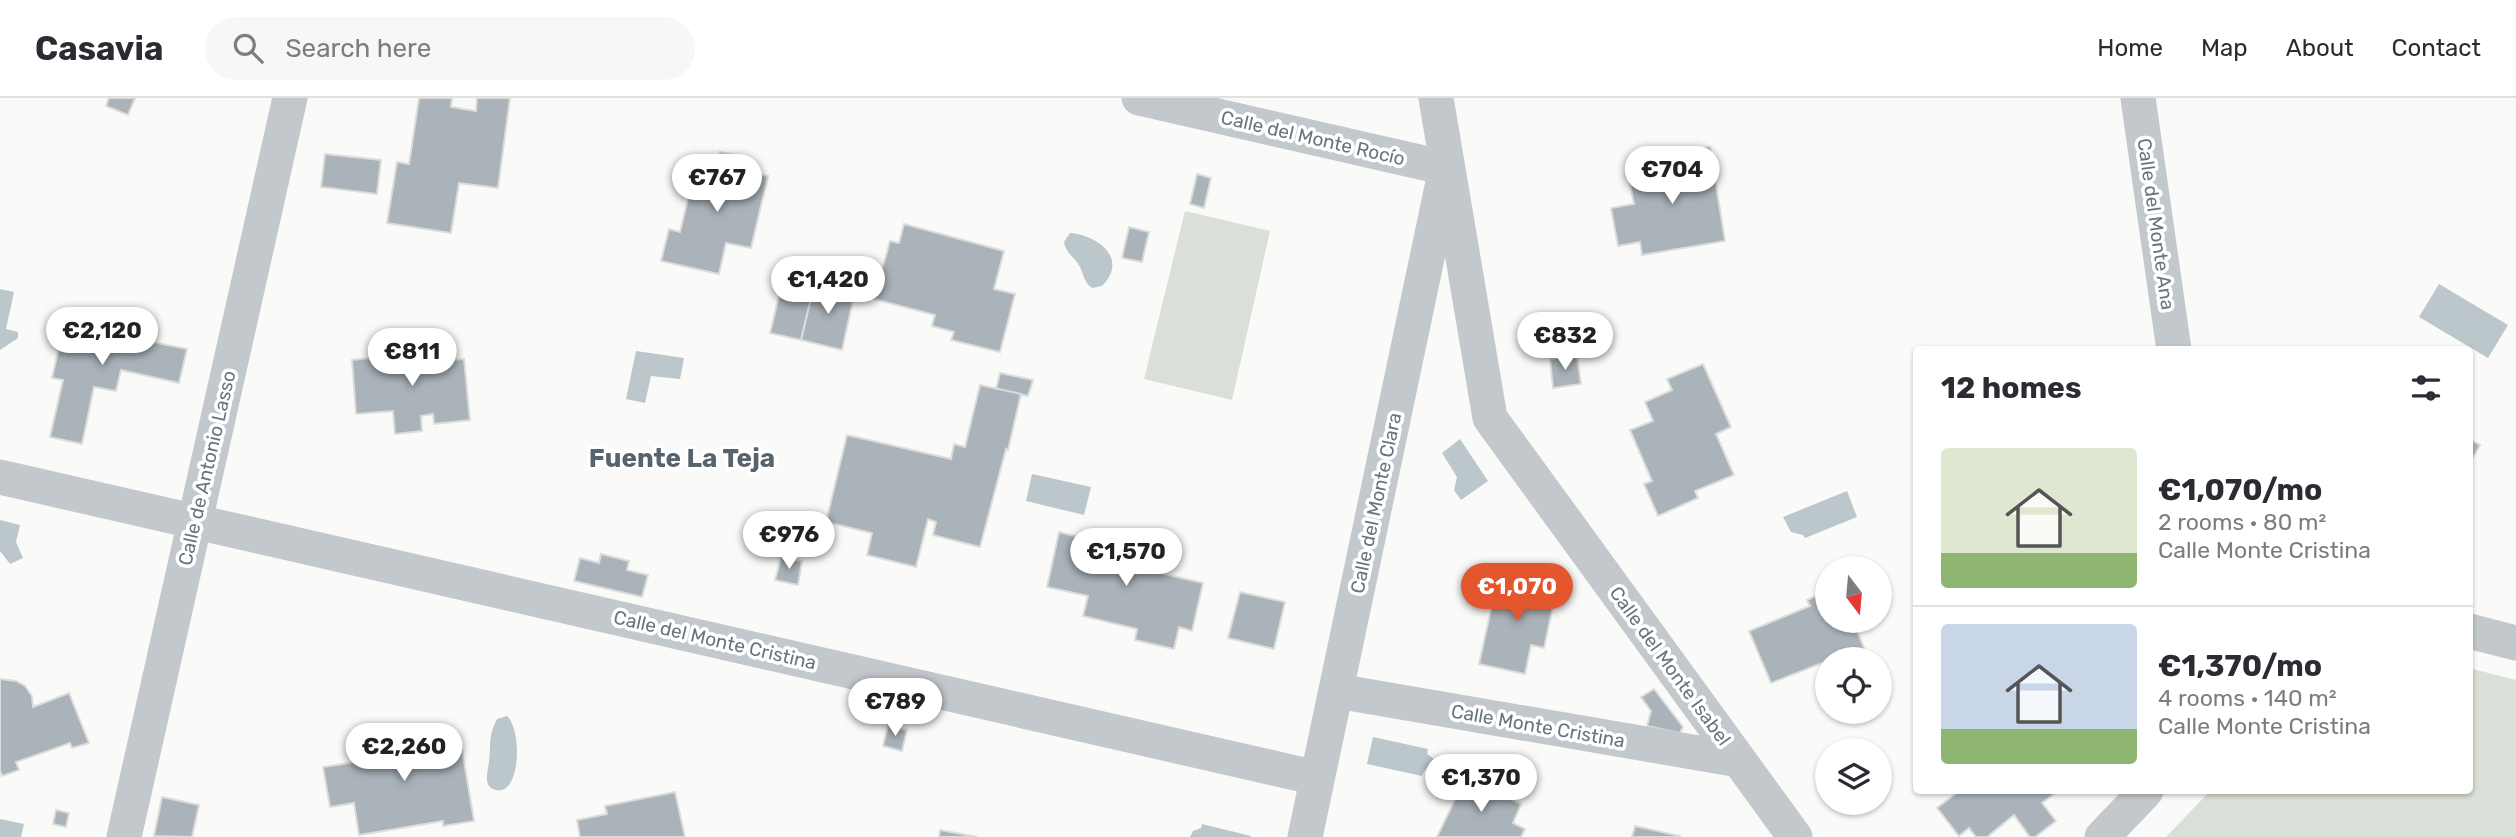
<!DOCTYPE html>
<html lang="en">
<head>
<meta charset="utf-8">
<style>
  :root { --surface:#fff; --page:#f7f7f7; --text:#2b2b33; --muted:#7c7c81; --line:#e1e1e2; --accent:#e4572e }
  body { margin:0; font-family:Rubik,sans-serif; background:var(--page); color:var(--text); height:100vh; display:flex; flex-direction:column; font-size:26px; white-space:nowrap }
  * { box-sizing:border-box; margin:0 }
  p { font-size:23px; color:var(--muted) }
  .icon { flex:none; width:38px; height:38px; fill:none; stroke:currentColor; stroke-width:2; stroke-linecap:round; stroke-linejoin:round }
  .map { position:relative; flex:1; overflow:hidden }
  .panel { position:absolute; left:1913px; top:248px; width:560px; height:448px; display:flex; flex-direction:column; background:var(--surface); border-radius:7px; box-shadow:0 2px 5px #0004 }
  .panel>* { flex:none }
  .needle { width:46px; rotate:164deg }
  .buttons { position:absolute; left:1815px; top:458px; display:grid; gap:14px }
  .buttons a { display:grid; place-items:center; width:77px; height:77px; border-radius:50%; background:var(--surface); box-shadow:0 2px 5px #0004; font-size:35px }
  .price { position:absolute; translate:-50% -60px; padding:0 16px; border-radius:24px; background:#fff; color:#222; font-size:23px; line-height:46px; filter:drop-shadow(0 2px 4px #0008) }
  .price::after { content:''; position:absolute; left:50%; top:42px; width:21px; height:16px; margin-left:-10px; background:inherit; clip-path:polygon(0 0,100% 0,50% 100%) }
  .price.selected { background:var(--accent); color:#fff }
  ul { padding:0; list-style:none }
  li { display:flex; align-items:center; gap:21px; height:175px; padding:0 28px }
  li+li { border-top:2px solid var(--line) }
  li span { display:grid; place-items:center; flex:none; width:196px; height:140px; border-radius:7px; color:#555 }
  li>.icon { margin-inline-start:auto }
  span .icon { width:84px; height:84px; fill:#fffc; stroke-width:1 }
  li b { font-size:30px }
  h2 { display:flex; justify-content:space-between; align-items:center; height:84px; padding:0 28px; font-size:30px }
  header { display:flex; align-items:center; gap:42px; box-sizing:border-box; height:98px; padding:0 35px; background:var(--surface); border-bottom:2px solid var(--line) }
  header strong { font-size:33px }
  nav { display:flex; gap:38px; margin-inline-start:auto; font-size:24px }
  .search { width:490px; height:63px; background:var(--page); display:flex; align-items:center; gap:18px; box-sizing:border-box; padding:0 24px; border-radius:38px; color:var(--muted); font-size:26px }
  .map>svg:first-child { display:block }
  .green { fill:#dadfd7 }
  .water { fill:#bbc7cb }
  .building { fill:#aab3b9; stroke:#dcdcda; stroke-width:2 }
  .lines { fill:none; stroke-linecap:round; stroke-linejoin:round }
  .street { stroke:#c3c8cc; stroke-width:35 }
  .labels { text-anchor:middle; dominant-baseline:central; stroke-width:7; stroke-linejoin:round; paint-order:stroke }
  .street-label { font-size:19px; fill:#657683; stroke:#fff }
  .district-label { font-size:26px; font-weight:bold; fill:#57646e; stroke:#fff }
</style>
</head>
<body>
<header>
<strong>Casavia</strong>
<div class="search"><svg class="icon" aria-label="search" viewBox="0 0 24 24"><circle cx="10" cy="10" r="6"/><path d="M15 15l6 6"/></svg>Search here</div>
<nav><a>Home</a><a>Map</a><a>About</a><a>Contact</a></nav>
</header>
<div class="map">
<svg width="2516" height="739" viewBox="0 0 2516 739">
  <rect width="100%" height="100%" fill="#fafaf8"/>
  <g class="green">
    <path d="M 1185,113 L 1270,133 L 1232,302 L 1144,281 Z"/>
    <path d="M 2469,570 L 2516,582 L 2516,739 L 2166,739 L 2210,693 L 2469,693 Z"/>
  </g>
  <g class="water">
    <path d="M 1070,135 C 1098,137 1129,161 1102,188 L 1092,190 C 1084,184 1084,178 1080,169 C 1075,159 1066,156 1064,144 Z"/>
    <path d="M 2439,186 L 2508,227 L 2488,260 L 2419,219 Z"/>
    <path d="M 0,191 L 14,194 L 6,231 L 18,234 L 18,240 L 0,252 Z"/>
    <path d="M 636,253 L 684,260 L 680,281 L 651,278 L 645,305 L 626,301 Z"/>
    <path d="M 1460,341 L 1488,383 L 1461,402 L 1454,392 L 1457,379 L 1442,355 Z"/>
    <path d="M 1032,376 L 1091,389 L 1084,417 L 1026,403 Z"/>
    <path d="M 1847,393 L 1857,419 L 1805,440 L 1803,437 L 1791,434 L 1783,419 Z"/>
    <path d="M 0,422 L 20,427 L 16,444 L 23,460 L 10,466 L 0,453 Z"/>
    <path d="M 507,618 C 520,630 521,678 506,690 C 504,692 499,693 496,692 C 482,689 488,673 489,664 C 491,646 488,639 497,621 Z"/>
    <path d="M 1373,639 L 1428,651 L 1427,656 L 1433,660 L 1434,667 L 1424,673 L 1422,678 L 1367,666 Z"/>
    <path d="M 0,721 L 24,726 L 21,739 L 0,739 Z"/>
    <path d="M 1202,726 L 1251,738 L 1251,739 L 1190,739 L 1193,733 L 1201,730 Z"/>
  </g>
  <g class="building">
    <path d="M 109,0 L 135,0 L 128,17 L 106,8 Z"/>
    <path d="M 419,0 L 452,0 L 451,9 L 476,13 L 477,0 L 510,0 L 498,90 L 459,85 L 451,135 L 387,125 L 397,64 L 409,66 Z"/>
    <path d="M 1710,49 L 1725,143 L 1642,157 L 1640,144 L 1618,148 L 1611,110 L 1634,106 L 1628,75 L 1677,67 L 1676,55 Z"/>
    <path d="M 720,54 L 750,60 L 747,74 L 768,78 L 751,150 L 726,145 L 719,176 L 661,163 L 669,131 L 680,134 L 697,63 L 717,68 Z"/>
    <path d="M 325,56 L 381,62 L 377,96 L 321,89 Z"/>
    <path d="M 1197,76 L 1211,80 L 1204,110 L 1190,106 Z"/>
    <path d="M 904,126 L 1004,153 L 994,191 L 1015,196 L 1000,254 L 951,242 L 954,234 L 932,228 L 935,217 L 874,201 L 890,143 L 899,145 Z"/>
    <path d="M 1129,129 L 1149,134 L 1142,164 L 1122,160 Z"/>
    <path d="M 784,177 L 815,184 L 801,242 L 770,235 Z"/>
    <path d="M 815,184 L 855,193 L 842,252 L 801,242 Z"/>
    <path d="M 67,214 L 130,228 L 128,239 L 187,251 L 179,285 L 121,272 L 116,293 L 94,289 L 82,346 L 50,339 L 63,282 L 52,280 Z"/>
    <path d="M 435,250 L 437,263 L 464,261 L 470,322 L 434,326 L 433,316 L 421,318 L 422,333 L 395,336 L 393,313 L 356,316 L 352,262 L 386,258 L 386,254 Z"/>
    <path d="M 1577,257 L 1581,286 L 1553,290 L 1550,261 Z"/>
    <path d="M 1703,266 L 1731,329 L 1716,336 L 1734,377 L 1695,393 L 1698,400 L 1658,418 L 1644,386 L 1652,383 L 1630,332 L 1653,323 L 1645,304 L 1672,292 L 1667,281 Z"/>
    <path d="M 1000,275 L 1033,282 L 1028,298 L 996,291 Z"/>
    <path d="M 980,287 L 1021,296 L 1008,352 L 1006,351 L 980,449 L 933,437 L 936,424 L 928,421 L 916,469 L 867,457 L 872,435 L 826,424 L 847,337 L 951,361 L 954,346 L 965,349 Z"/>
    <path d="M 2469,341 L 2480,347 L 2469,367 Z"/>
    <path d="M 1059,434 L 1111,447 L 1112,443 L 1165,455 L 1160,475 L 1203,485 L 1192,533 L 1179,529 L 1174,551 L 1135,542 L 1137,531 L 1083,518 L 1088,498 L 1047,489 Z"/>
    <path d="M 601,456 L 629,463 L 627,472 L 648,477 L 642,499 L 574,483 L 580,460 L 599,465 Z"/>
    <path d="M 781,460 L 802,463 L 798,487 L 775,482 Z"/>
    <path d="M 1499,475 L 1557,489 L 1544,550 L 1531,547 L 1525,576 L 1479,566 Z"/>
    <path d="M 1827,493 L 1827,523 L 1853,523 L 1869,562 L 1838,562 L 1837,559 L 1771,585 L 1749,533 L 1810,508 L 1807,502 Z"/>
    <path d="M 1240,494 L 1285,504 L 1274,551 L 1228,540 Z"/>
    <path d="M 0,581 L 16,583 L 25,588 L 32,598 L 33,609 L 69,595 L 89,645 L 72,650 L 70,645 L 16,664 L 19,672 L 2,678 L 0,672 Z"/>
    <path d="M 1654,591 L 1683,629 L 1680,635 L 1647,628 L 1651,613 L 1641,599 Z"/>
    <path d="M 888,627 L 907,632 L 902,653 L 883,648 Z"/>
    <path d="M 430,631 L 432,644 L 460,639 L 474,723 L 443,728 L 443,723 L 359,737 L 354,705 L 330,709 L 323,669 L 369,662 L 366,641 Z"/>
    <path d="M 1466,679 L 1521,706 L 1513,725 L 1525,731 L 1521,739 L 1437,739 Z"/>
    <path d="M 1959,693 L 2058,693 L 2042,705 L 2056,723 L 2035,739 L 2030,739 L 2014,717 L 1987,739 L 1976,739 L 1969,730 L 1959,738 L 1937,710 Z"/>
    <path d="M 675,694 L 685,739 L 580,739 L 577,722 L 607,716 L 605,708 Z"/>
    <path d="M 162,699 L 199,707 L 192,739 L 154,738 Z"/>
    <path d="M 56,712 L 69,715 L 66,729 L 53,726 Z"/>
    <path d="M 1635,728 L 1680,738 L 1680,739 L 1632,739 Z"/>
    <path d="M 940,732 L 977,739 L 939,739 Z"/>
  </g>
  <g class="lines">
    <g class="street">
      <path d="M 1139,0 L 1446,70 L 1305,739"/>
      <path d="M 1436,0 L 1490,320 L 1795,739"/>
      <path d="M 2138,0 L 2174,252"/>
      <path d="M 0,379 L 1317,680"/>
      <path d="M 2469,533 L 2516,545"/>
      <path d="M 1337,593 L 1739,662"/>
      <path d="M 124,739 L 290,0"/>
      <path d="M 2102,739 L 2146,693"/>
    </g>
  </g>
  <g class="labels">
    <g class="street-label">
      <text transform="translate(1313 40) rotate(13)">Calle del Monte Rocío</text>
      <text transform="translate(2156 126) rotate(82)">Calle del Monte Ana</text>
      <text transform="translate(207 370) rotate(-77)">Calle de Antonio Lasso</text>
      <text transform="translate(1376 405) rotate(-78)">Calle del Monte Clara</text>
      <text transform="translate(715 542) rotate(13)">Calle del Monte Cristina</text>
      <text transform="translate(1670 568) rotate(54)">Calle del Monte Isabel</text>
      <text transform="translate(1538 628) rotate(10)">Calle Monte Cristina</text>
    </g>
    <g class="district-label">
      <text x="682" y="360">Fuente La Teja</text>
    </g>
  </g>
</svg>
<div class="buttons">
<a><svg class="needle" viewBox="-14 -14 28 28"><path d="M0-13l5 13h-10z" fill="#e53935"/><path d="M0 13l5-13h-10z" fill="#7c7c81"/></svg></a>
<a><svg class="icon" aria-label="locate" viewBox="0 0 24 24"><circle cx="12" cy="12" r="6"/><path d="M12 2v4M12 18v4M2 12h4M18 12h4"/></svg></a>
<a><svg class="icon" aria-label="layers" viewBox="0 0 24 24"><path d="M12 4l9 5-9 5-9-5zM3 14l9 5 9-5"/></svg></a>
</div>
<b class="price" style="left:1672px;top:108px">€704</b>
<b class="price" style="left:717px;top:116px">€767</b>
<b class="price" style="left:828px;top:218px">€1,420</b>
<b class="price" style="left:102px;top:269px">€2,120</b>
<b class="price" style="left:1565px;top:274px">€832</b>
<b class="price" style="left:412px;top:290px">€811</b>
<b class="price" style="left:789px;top:473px">€976</b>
<b class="price" style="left:1126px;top:490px">€1,570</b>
<b class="price selected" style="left:1517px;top:525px">€1,070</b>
<b class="price" style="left:895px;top:640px">€789</b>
<b class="price" style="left:404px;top:685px">€2,260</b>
<b class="price" style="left:1481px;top:716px">€1,370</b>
<section class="panel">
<h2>12 homes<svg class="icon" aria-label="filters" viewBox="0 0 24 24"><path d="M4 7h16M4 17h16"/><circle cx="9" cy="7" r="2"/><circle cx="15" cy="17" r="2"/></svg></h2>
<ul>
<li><span style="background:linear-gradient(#dfe7d0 75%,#8fb573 0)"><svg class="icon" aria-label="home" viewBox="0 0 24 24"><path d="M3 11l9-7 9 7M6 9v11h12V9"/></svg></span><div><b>€1,070/mo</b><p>2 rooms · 80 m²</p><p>Calle Monte Cristina</p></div></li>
<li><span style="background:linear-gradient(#c9d6e8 75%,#8fb573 0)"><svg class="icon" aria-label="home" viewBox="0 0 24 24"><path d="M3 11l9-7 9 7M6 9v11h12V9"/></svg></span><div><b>€1,370/mo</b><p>4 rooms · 140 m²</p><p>Calle Monte Cristina</p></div></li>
</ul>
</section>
</div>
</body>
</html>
